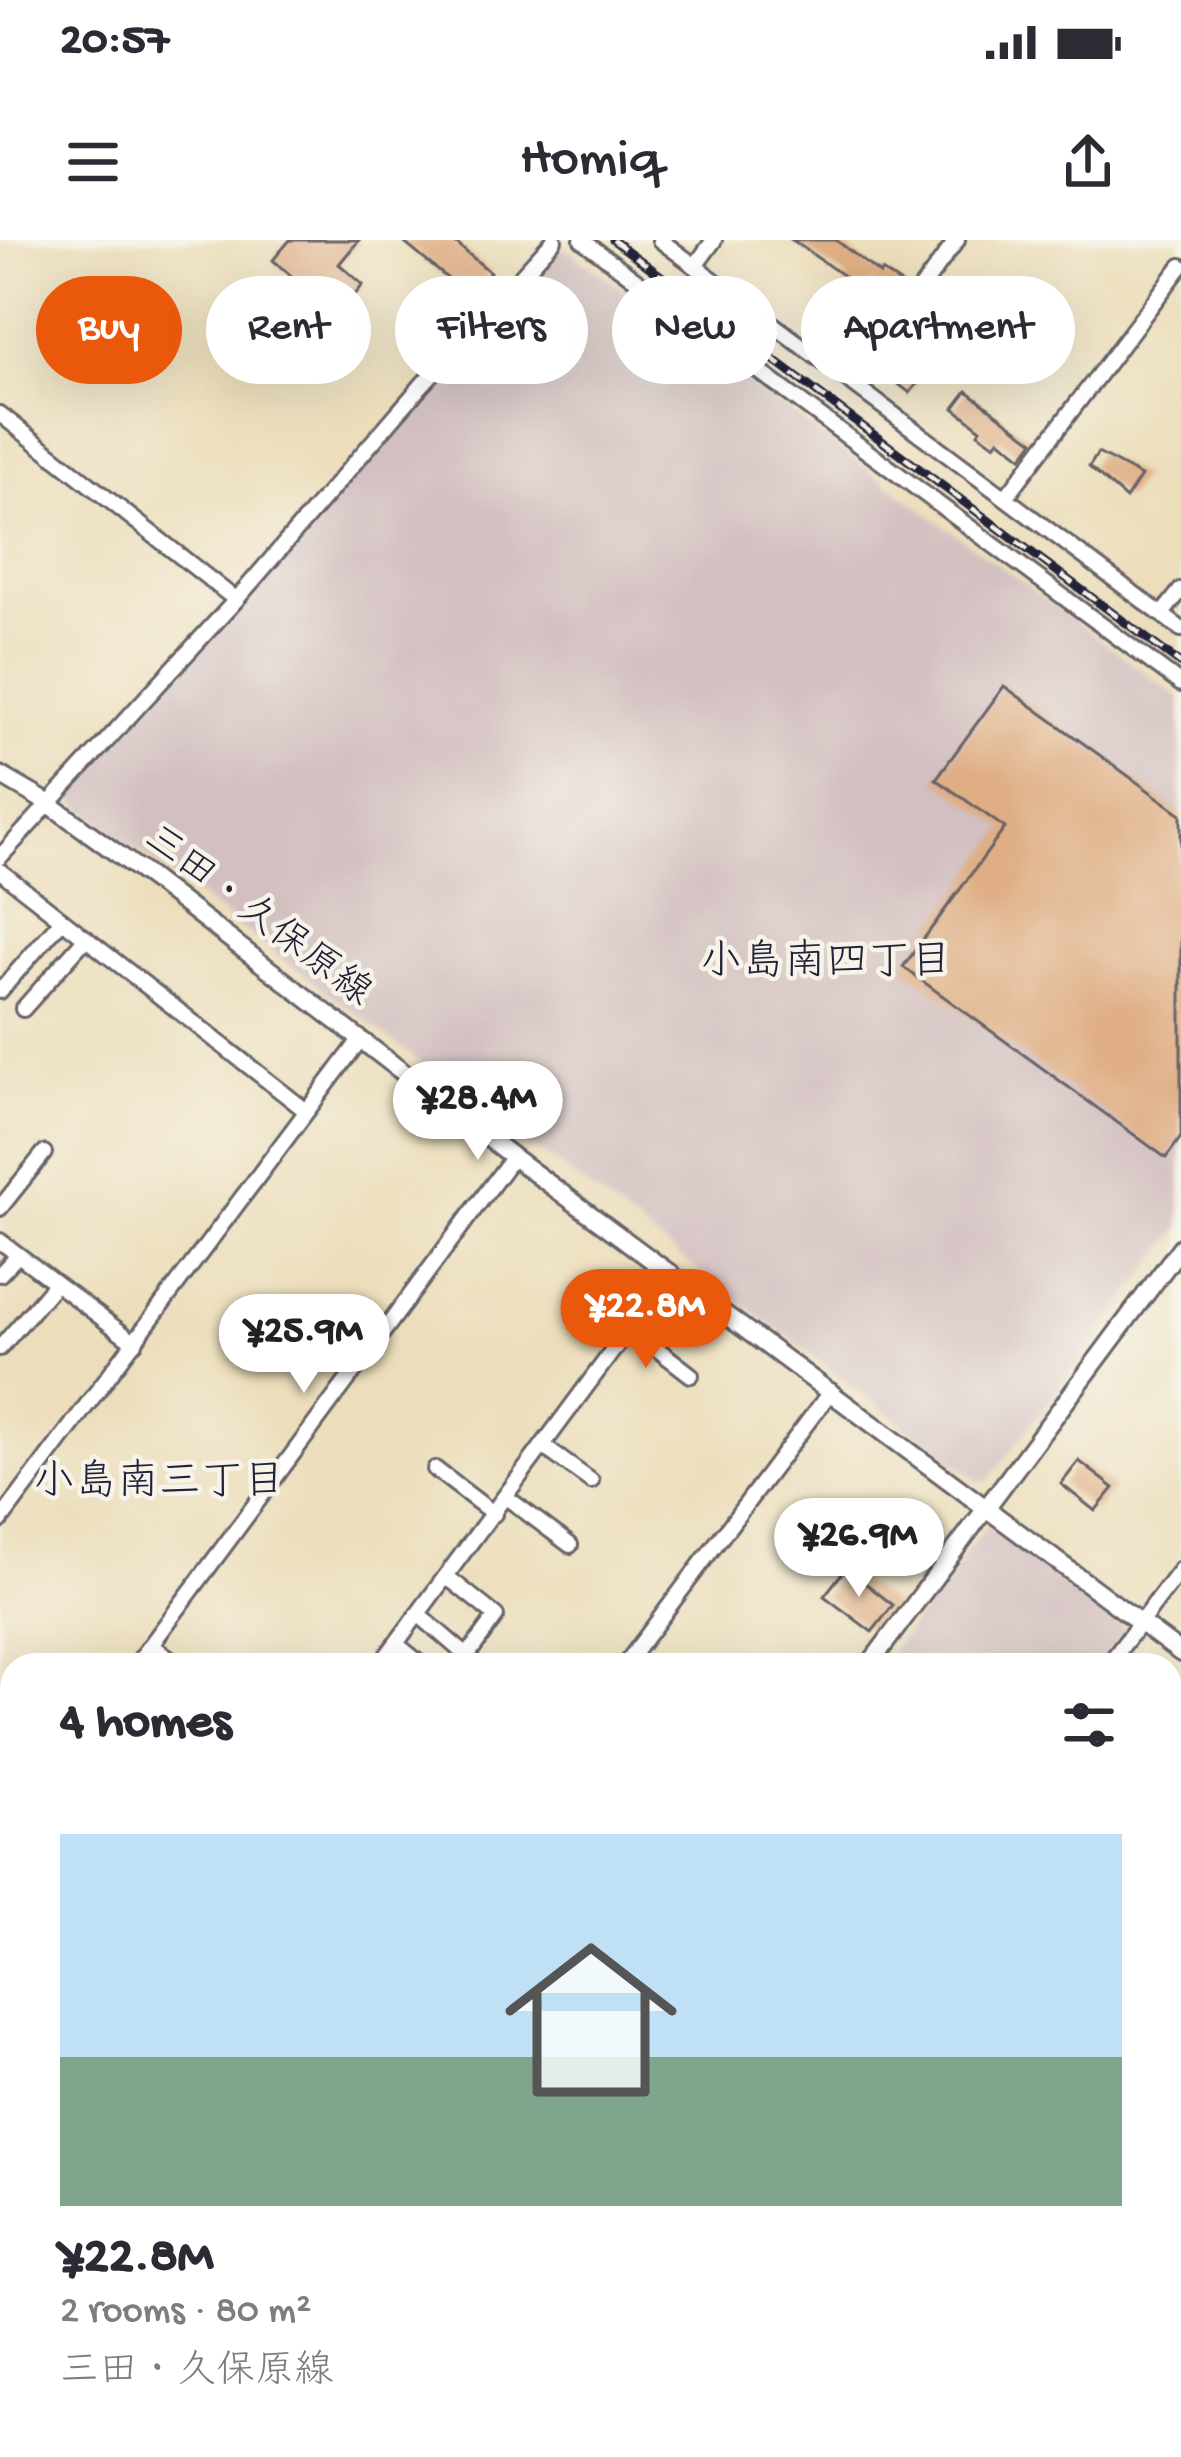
<!DOCTYPE html>
<html lang="en">
<head>
<meta charset="utf-8">
<style>
  :root { --surface:#fff; --page:#f2f2f3; --text:#2b2b33; --muted:#7c7c81; --line:#e1e1e2; --accent:#ea580c }
  body { margin:0; font-family:"Gochi Hand","Klee One",sans-serif; background:var(--page); color:var(--text); height:100vh; display:flex; flex-direction:column; font-size:45px; white-space:nowrap }
  * { box-sizing:border-box; margin:0 }
  p { font-size:39px; color:var(--muted) }
  .icon { flex:none; width:66px; height:66px; fill:none; stroke:currentColor; stroke-width:2; stroke-linecap:round; stroke-linejoin:round }
  .map { position:relative; flex:1; overflow:hidden }
  .drawer { position:absolute; left:0px; top:1413px; width:1182px; height:804px; display:flex; flex-direction:column; background:var(--surface); border-radius:36px 36px 0 0; box-shadow:0 12px 48px #0002 }
  .drawer>* { flex:none }
  .top-card { position:absolute; left:36px; top:36px; width:1110px; height:108px; display:flex; gap:24px }
  .price { position:absolute; translate:-50% -102px; padding:0 27px; border-radius:42px; background:#fff; color:#222; font-size:39px; line-height:78px; filter:drop-shadow(0 3px 6px #0008) }
  .price::after { content:''; position:absolute; left:50%; top:72px; width:36px; height:27px; margin-left:-18px; background:inherit; clip-path:polygon(0 0,100% 0,50% 100%) }
  .price.current { background:var(--accent); color:#fff }
  ul { padding:0; list-style:none }
  li { display:grid; align-content:center; gap:24px; height:636px; padding:0 60px }
  li+li { border-top:3px solid var(--line) }
  li span { display:grid; place-items:center; height:372px; border-radius:0px; color:#555 }
  li>.icon { margin-inline-start:auto }
  span .icon { width:216px; height:216px; fill:#fffc; stroke-width:1 }
  li b { font-size:51px }
  h2 { display:flex; justify-content:space-between; align-items:center; height:144px; padding:0 60px; font-size:51px }
  .pill { padding:0 42px; border-radius:54px; background:var(--surface); box-shadow:0 12px 48px #0002; font-size:42px; line-height:108px }
  .pill.current { background:var(--accent); color:#fff }
  .status { display:flex; justify-content:space-between; align-items:center; height:84px; padding:0 60px; background:var(--surface); direction:ltr }
  .status svg { height:33px; fill:currentColor }
  header { display:flex; justify-content:space-between; align-items:center; height:156px; padding:0 60px; background:var(--surface); font-size:54px; font-weight:600 }
  .map>svg:first-child { display:block }
  .built { fill:#f7d1c8 }
  .industrial { fill:#d2bfc0 }
  .building { fill:#dfae84 }
  .lines { fill:none; stroke-linecap:round; stroke-linejoin:round }
  .minor-casing { stroke:#696468; stroke-width:20 }
  .tertiary-casing { stroke:#696468; stroke-width:22 }
  .minor { stroke:#fff; stroke-width:14 }
  .tertiary { stroke:#fff; stroke-width:16 }
  .rail-casing { stroke:#22223b; stroke-width:9 }
  .rail { stroke:#f7f3e8; stroke-width:4.5; stroke-dasharray:14; stroke-linecap:butt }
  .labels { text-anchor:middle; dominant-baseline:central; stroke-width:9; stroke-linejoin:round; paint-order:stroke }
  .street-label { font-size:39px; fill:#22223b; stroke:#f7f3e8 }
  .neighbourhood-label { font-size:42px; fill:#22223b; stroke:#f7f3e8 }
</style>
</head>
<body>
<div class="status"><b>20:57</b><svg viewBox="0 0 49 12"><path d="M0 12V9h3v3zM5 12V6h3v6zM10 12V3h3v9zM15 12V0h3v12zM26 1h20v11H26zM47 4h2v5h-2z"/></svg></div>
<header><svg class="icon" aria-label="menu" viewBox="0 0 24 24"><path d="M4 6h16M4 12h16M4 18h16"/></svg>Homiq<svg class="icon" aria-label="share" viewBox="0 0 24 24"><path d="M12 15V3M7 8l5-5 5 5M5 13v7h14v-7"/></svg></header>
<div class="map">
<svg width="1181" height="2217" viewBox="0 0 1181 2217">
  <rect width="100%" height="100%" fill="#f7f3e8"/>
  <filter id="ink" filterUnits="userSpaceOnUse"><feTurbulence type="fractalNoise" baseFrequency=".00833" numOctaves="2"/><feDisplacementMap in="SourceGraphic" scale="24" xChannelSelector="R" yChannelSelector="G"/><feConvolveMatrix kernelMatrix="1 2 1 2 8 2 1 2 1" color-interpolation-filters="sRGB"/></filter>
  <filter id="wash" filterUnits="userSpaceOnUse"><feTurbulence type="fractalNoise" baseFrequency=".004" numOctaves="4" result="noise"/><feDisplacementMap in="SourceGraphic" scale="48" xChannelSelector="R" yChannelSelector="G"/><feGaussianBlur stdDeviation="2.7" result="paint"/><feColorMatrix in="noise" values="0 0 0 0 0 0 0 0 0 0 0 0 0 0 0 0 0 1.4 0 .05"/><feComposite in="paint" operator="in"/></filter>
  <g filter="url(#wash)">
    <rect width="100%" height="100%" fill="#ecdebb"/>
    <path class="built" d="M 0,2075 L 12,2076 L 12,2205 L 107,2205 L 113,2217 L 0,2217 Z"/>
    <g class="industrial">
      <path d="M 556,8 L 566,8 L 1181,459 L 1181,987 L 987,1242 L 979,1241 L 75,563 L 73,552 Z"/>
      <path d="M 987,1286 L 1126,1389 L 1100,1425 L 881,1425 Z"/>
      <path d="M 365,2205 L 648,2205 L 647,2217 L 364,2217 Z"/>
    </g>
    <g id="blocks">
      <g class="building">
        <path d="M 290,0 L 359,0 L 339,24 L 363,45 L 343,69 L 317,47 L 312,54 L 273,20 Z"/>
        <path d="M 401,0 L 452,0 L 490,32 L 470,57 Z"/>
        <path d="M 792,0 L 836,0 L 880,34 L 882,31 L 907,48 L 897,62 L 870,43 L 860,56 L 844,43 L 848,39 Z"/>
        <path d="M 900,112 L 926,132 L 910,153 L 884,133 Z"/>
        <path d="M 967,151 L 1034,201 L 1022,217 L 999,199 L 995,205 L 978,193 L 981,189 L 954,168 Z"/>
        <path d="M 1098,213 L 1141,236 L 1126,259 L 1089,227 Z"/>
        <path d="M 1004,446 L 1181,574 L 1181,897 L 1166,918 L 903,727 L 1005,588 L 936,539 Z"/>
        <path d="M 1079,1221 L 1114,1248 L 1095,1271 L 1061,1244 Z"/>
        <path d="M 846,1328 L 893,1365 L 872,1392 L 824,1356 Z"/>
      </g>
    </g>
  </g>
  <g filter="url(#ink)">
    <use href="#blocks" fill-opacity="0" stroke="#696468" stroke-width="3"/>
    <g class="lines">
      <defs>
        <g id="minor">
          <path d="M 582,0 L 1181,444"/>
          <path d="M 660,0 L 1181,389"/>
          <path d="M 695,26 L 714,0"/>
          <path d="M 851,143 L 957,0"/>
          <path d="M 0,174 L 236,360"/>
          <path d="M 1006,257 L 1181,26"/>
          <path d="M 1162,374 L 1181,350"/>
          <path d="M 0,617 L 236,360 L 421,146 L 554,0"/>
          <path d="M 0,631 L 305,870"/>
          <path d="M 0,751 L 62,680"/>
          <path d="M 23,769 L 86,698"/>
          <path d="M 0,968 L 44,913"/>
          <path d="M 0,1001 L 135,1103"/>
          <path d="M 0,1034 L 18,1015"/>
          <path d="M 630,1088 L 691,1135"/>
          <path d="M 0,1108 L 55,1044"/>
          <path d="M 544,1207 L 591,1241"/>
          <path d="M 435,1229 L 494,1274"/>
          <path d="M 506,1257 L 570,1305"/>
          <path d="M 0,1281 L 360,800"/>
          <path d="M 418,1374 L 467,1416 L 496,1376 L 446,1336"/>
          <path d="M 396,1404 L 422,1425"/>
          <path d="M 151,1405 L 179,1425"/>
          <path d="M 136,1425 L 513,917"/>
          <path d="M 380,1425 L 671,1032"/>
          <path d="M 625,1425 L 831,1151"/>
          <path d="M 1108,1425 L 1181,1329"/>
          <path d="M 0,1607 L 12,1592"/>
          <path d="M 1170,1670 L 1181,1654"/>
          <path d="M 0,1712 L 12,1695"/>
          <path d="M 1170,1800 L 1181,1801"/>
          <path d="M 0,1817 L 12,1800"/>
          <path d="M 1170,1883 L 1181,1883"/>
          <path d="M 0,1931 L 12,1915"/>
          <path d="M 116,2205 L 121,2217"/>
          <path d="M 359,2217 L 360,2205"/>
          <path d="M 655,2217 L 656,2205"/>
        </g>
        <g id="tertiary">
          <path d="M 0,535 L 48,563 L 152,639 L 513,917 L 1181,1413"/>
          <path d="M 869,1425 L 1181,1007"/>
          <path d="M 0,2053 L 12,2054"/>
          <path d="M 1170,2060 L 1181,2058"/>
          <path d="M 1118,2217 L 1119,2205"/>
        </g>
      </defs>
      <use href="#minor" class="minor-casing"/>
      <use href="#tertiary" class="tertiary-casing"/>
      <use href="#minor" class="minor"/>
      <use href="#tertiary" class="tertiary"/>
      <defs>
        <path id="rail" d="M 613,0 L 1181,424"/>
      </defs>
      <use href="#rail" class="rail-casing"/>
      <use href="#rail" class="rail"/>
    </g>
  </g>
  <g class="labels">
    <g class="street-label">
      <text transform="translate(256 678) rotate(37)">三田・久保原線</text>
    </g>
    <g class="neighbourhood-label">
      <text x="826" y="725">小島南四丁目</text>
      <text x="159" y="1245">小島南三丁目</text>
    </g>
  </g>
</svg>
<b class="price" style="left:478px;top:923px">¥28.4M</b>
<b class="price current" style="left:646px;top:1131px">¥22.8M</b>
<b class="price" style="left:304px;top:1156px">¥25.9M</b>
<b class="price" style="left:859px;top:1360px">¥26.9M</b>
<div class="top-card">
<a class="pill current">Buy</a>
<a class="pill">Rent</a>
<a class="pill">Filters</a>
<a class="pill">New</a>
<a class="pill">Apartment</a>
</div>
<section class="drawer">
<h2>4 homes<svg class="icon" aria-label="filters" viewBox="0 0 24 24"><path d="M4 7h16M4 17h16"/><circle cx="9" cy="7" r="2"/><circle cx="15" cy="17" r="2"/></svg></h2>
<ul>
<li><span style="background:linear-gradient(#bfe0f5 60%,#7fa58c 0)"><svg class="icon" aria-label="home" viewBox="0 0 24 24"><path d="M3 11l9-7 9 7M6 9v11h12V9"/></svg></span><div><b>¥22.8M</b><p>2 rooms · 80 m²</p><p>三田・久保原線</p></div></li>
</ul>
</section>
</div>
</body>
</html>
